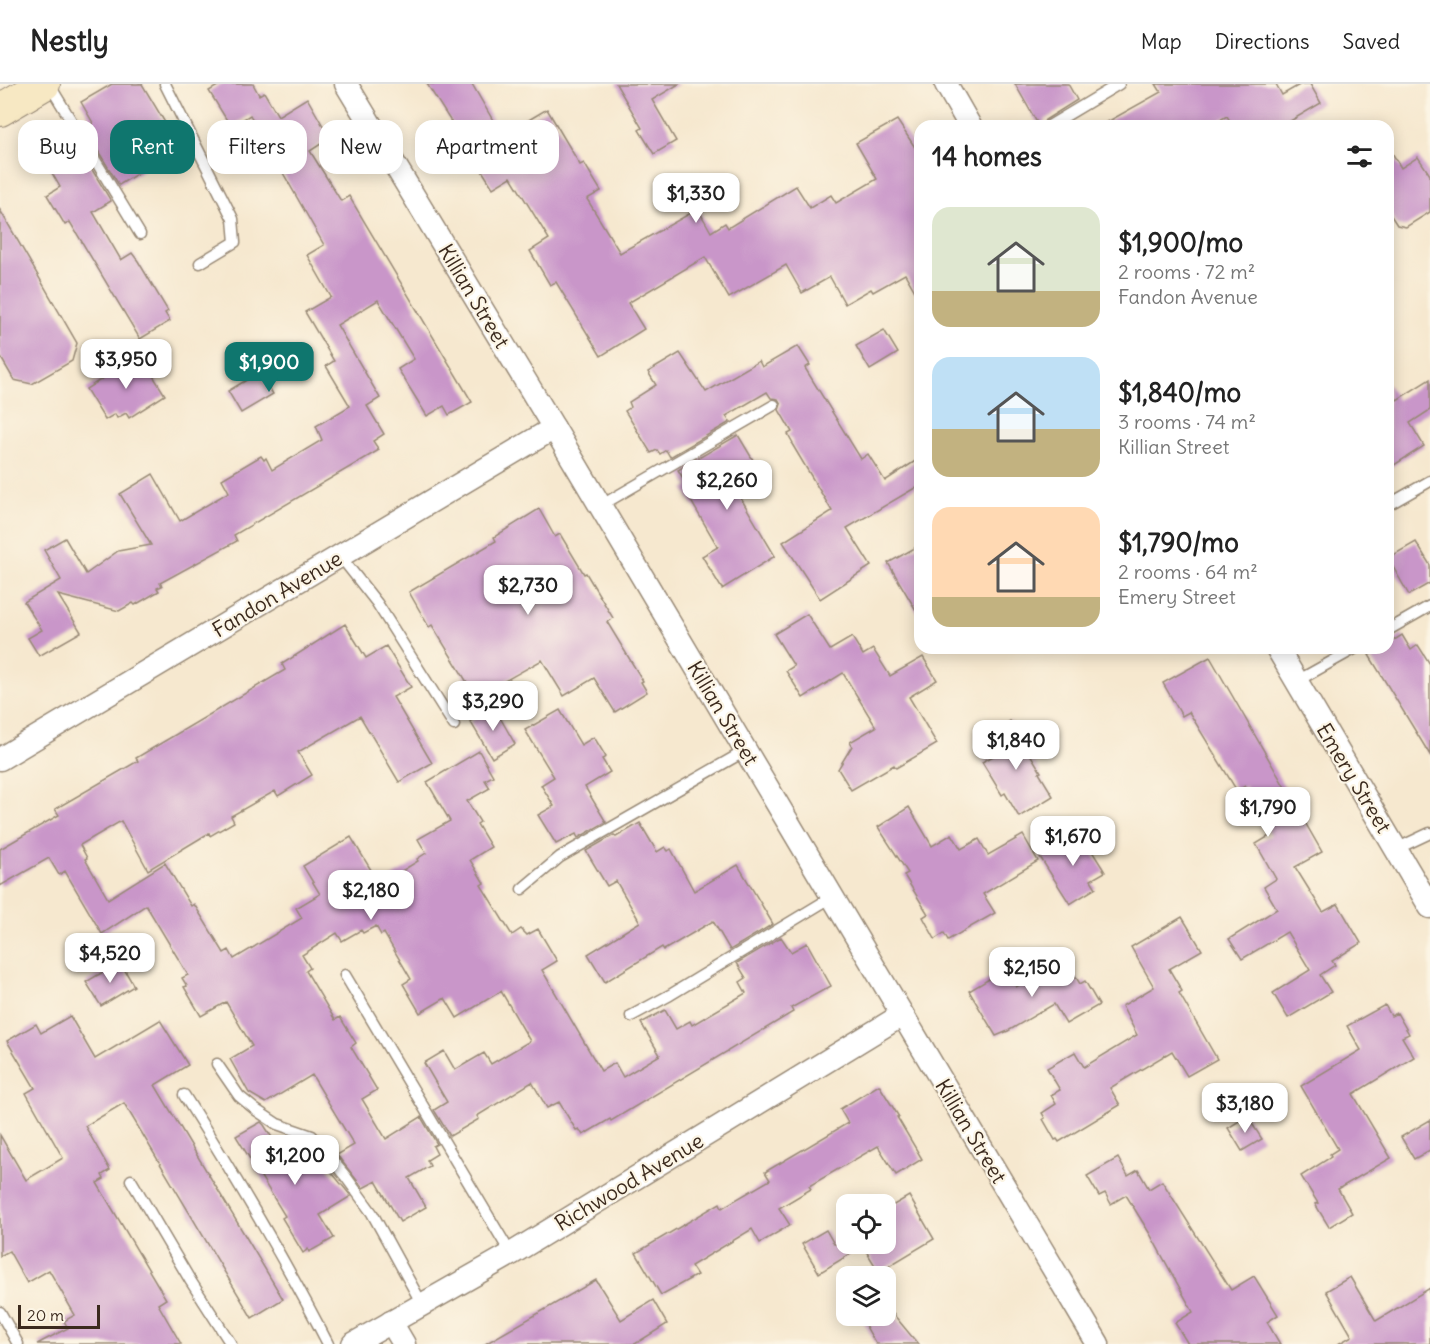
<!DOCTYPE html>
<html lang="en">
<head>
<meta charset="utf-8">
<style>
  :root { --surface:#fff; --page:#f6f6f6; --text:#222; --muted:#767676; --line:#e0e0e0; --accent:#0f766e }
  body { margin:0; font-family:Delius,sans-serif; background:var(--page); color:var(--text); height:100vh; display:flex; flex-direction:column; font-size:22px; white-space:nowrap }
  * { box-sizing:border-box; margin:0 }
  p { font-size:20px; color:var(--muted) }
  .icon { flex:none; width:33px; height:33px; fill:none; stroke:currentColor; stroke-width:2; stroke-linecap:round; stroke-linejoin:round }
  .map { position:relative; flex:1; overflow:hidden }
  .details { position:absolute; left:914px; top:36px; width:480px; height:534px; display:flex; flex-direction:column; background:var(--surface); border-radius:18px; box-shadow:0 3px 15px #0003 }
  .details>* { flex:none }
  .hud { position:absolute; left:18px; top:36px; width:570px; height:54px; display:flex; gap:12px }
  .fabs { position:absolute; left:836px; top:1110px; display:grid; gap:12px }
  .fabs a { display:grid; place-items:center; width:60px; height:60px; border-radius:12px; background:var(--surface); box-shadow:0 3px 15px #0003; font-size:30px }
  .scale { position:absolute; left:18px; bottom:15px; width:82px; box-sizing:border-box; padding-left:6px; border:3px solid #3b2a1e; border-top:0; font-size:16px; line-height:21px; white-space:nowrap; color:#3b2a1e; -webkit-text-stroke:4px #fcf5e5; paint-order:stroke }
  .price { position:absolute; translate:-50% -51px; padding:0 14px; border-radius:12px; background:#fff; color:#222; font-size:20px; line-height:39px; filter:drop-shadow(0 2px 3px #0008) }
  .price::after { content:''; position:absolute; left:50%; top:36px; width:18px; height:14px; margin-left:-9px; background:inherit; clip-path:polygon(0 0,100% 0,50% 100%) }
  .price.current { background:var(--accent); color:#fff }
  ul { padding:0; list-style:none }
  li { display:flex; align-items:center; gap:18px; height:150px; padding:0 18px }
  li span { display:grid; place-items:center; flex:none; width:168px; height:120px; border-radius:18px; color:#555 }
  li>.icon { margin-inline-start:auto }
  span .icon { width:72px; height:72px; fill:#fffc; stroke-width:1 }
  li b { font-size:26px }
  h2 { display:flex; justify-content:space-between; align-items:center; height:72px; padding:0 18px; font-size:26px }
  .tag { padding:0 21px; border-radius:18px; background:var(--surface); box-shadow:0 3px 15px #0003; font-size:21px; line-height:54px }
  .tag.current { background:var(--accent); color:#fff }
  header { display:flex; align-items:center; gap:36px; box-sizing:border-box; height:84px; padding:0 30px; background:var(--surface); border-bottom:2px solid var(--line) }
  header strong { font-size:28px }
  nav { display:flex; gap:33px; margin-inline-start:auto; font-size:21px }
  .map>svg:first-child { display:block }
  .building { fill:#c996c9 }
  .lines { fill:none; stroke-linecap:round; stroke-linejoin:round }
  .lane-casing { stroke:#988976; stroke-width:13 }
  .street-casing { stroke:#988976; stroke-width:25 }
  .secondary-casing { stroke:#988976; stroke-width:34 }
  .lane { stroke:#fff; stroke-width:10 }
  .street { stroke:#fff; stroke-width:22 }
  .secondary { stroke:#f7e8c3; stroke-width:32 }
  .labels { text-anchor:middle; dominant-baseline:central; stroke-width:4.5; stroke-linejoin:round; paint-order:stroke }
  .street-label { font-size:21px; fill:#3b2a1e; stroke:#fcf5e5 }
</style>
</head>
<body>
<header>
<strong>Nestly</strong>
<nav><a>Map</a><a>Directions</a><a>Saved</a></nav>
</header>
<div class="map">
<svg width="1430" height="1260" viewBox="0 0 1430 1260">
  <rect width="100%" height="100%" fill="#fcf5e5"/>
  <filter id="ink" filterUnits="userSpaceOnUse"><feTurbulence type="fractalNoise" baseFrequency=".0167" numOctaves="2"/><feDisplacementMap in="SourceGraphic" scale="12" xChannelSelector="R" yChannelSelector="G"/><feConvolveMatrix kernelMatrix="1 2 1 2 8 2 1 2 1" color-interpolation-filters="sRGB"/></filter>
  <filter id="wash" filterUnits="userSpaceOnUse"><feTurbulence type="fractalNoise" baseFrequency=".008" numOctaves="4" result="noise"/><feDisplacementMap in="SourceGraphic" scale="24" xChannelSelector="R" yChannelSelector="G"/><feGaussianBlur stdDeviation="1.35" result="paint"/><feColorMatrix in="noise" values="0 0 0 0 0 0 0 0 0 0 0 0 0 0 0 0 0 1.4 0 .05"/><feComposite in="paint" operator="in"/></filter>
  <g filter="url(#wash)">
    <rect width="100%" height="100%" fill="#f6e8cf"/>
    <g id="blocks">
      <g class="building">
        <path d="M 112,0 L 142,0 L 179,62 L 155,76 L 156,78 L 119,101 L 84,44 L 93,39 L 81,18 Z"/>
        <path d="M 221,0 L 253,0 L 259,11 L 264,8 L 278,32 L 307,14 L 330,54 L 310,67 L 341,117 L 349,112 L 472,318 L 449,331 L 444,322 L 427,332 L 398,285 L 414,275 L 378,216 L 337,241 L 380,314 L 367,322 L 384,350 L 373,357 L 379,366 L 234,451 L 237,457 L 160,499 L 162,502 L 157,504 L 159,507 L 135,521 L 133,519 L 119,527 L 58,511 L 81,548 L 39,572 L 28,554 L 42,546 L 24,518 L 61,496 L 44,466 L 65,454 L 86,490 L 118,467 L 151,461 L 120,410 L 153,390 L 180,437 L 229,408 L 222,395 L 261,372 L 264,376 L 266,374 L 272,386 L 322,356 L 316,342 L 350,322 L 326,282 L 334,277 L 305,228 L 331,213 L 307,171 L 324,161 L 250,31 L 231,43 L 209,7 Z"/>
        <path d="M 427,0 L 472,0 L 502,52 L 547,25 L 580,81 L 584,79 L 601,107 L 587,115 L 620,169 L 698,125 L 711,148 L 725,139 L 728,144 L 796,102 L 810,124 L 831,111 L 836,119 L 877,95 L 856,59 L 897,36 L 920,71 L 920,216 L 905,190 L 873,208 L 871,205 L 845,220 L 830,193 L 802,209 L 786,181 L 729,214 L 705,173 L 628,219 L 644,245 L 601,272 L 556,198 L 550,201 L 530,167 L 549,155 L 511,93 L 493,104 Z"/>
        <path d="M 616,0 L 679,0 L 652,16 L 676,57 L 654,70 L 639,46 L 642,44 Z"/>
        <path d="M 1015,0 L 1068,0 L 1077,16 L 1045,36 L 1042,42 L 1039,42 Z"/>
        <path d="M 1156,0 L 1276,0 L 1282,11 L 1301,0 L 1310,0 L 1321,19 L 1282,42 L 1233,42 L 1227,32 L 1209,42 L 1100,42 L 1161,8 Z"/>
        <path d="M 71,51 L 111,117 L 93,128 L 121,176 L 132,169 L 138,177 L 168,227 L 165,229 L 170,237 L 140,255 L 70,138 L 65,141 L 47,111 L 60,103 L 41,70 Z"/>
        <path d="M 1388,62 L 1401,84 L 1418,73 L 1430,91 L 1430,128 L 1406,143 L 1397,141 L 1388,127 Z"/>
        <path d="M 0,126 L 77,259 L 72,277 L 32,300 L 14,296 L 0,272 Z"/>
        <path d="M 884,246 L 898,269 L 870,286 L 856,262 Z"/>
        <path d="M 798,262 L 810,281 L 805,284 L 861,375 L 868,370 L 885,397 L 920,374 L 920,401 L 847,444 L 871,482 L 820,515 L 783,458 L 832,427 L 792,360 L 793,359 L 788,350 L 792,348 L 779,326 L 781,320 L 778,315 L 771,314 L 767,308 L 726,332 L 730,338 L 670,373 L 666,366 L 660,370 L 657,366 L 651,369 L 625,327 L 631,323 L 629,318 L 656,301 L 648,288 L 680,269 L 706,308 L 759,277 L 762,283 Z"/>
        <path d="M 140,271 L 165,311 L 129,334 L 126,329 L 117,334 L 115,330 L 105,336 L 86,305 Z"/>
        <path d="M 260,288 L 273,310 L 241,329 L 228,307 Z"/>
        <path d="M 1430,295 L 1430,326 L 1410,339 L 1424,362 L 1388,385 L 1388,300 L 1397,316 Z"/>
        <path d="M 738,351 L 759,386 L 733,401 L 775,472 L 722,505 L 702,472 L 718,463 L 684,405 L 688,402 L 678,386 Z"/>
        <path d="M 539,425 L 555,453 L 560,450 L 584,490 L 586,489 L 613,534 L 607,538 L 643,597 L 641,598 L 647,608 L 615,628 L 594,594 L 564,612 L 542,576 L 476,613 L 432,541 L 429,543 L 409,508 L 496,457 L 494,453 Z"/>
        <path d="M 1416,458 L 1430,481 L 1430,499 L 1409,511 L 1388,474 Z"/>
        <path d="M 920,461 L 920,533 L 888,479 Z"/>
        <path d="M 807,530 L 830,566 L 852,553 L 863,571 L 873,565 L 890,592 L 923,573 L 937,596 L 909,613 L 937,660 L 896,684 L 894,681 L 851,706 L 838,685 L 852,662 L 850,658 L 876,643 L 843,589 L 803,614 L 786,587 L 794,582 L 774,550 Z"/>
        <path d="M 345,540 L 366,574 L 386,562 L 411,603 L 393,613 L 432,679 L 399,698 L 360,632 L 298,668 L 312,691 L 278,712 L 275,707 L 231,732 L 234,738 L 210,752 L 209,749 L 148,786 L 121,737 L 80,761 L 87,774 L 85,775 L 108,815 L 165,779 L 191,822 L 194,820 L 224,869 L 229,866 L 234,875 L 302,834 L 296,824 L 320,810 L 303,782 L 351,753 L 377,796 L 381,794 L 384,798 L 418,777 L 417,775 L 426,769 L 418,755 L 450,737 L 427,698 L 479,667 L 493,692 L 485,696 L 490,704 L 467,717 L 480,738 L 477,740 L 491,763 L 470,776 L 484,799 L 481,801 L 512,851 L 521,845 L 527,851 L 538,845 L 557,877 L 542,886 L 601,987 L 615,979 L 623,993 L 660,971 L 641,939 L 665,926 L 676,945 L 690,937 L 692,941 L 746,909 L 740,898 L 746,894 L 737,879 L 781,853 L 791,868 L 807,859 L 831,902 L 791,924 L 793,928 L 611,1037 L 610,1035 L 583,1051 L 579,1045 L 576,1046 L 559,1018 L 547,1024 L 532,998 L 477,1032 L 479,1035 L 450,1052 L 434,1026 L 447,1018 L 424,979 L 444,967 L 455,986 L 484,969 L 491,980 L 530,957 L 501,907 L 457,934 L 445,914 L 420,929 L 403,900 L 411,895 L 384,849 L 381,851 L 376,842 L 363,849 L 361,846 L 342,857 L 337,849 L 302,871 L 310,884 L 306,887 L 335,936 L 340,933 L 356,959 L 351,963 L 377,1006 L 362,1015 L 386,1055 L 421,1033 L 437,1060 L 433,1062 L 437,1070 L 427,1076 L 430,1082 L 409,1094 L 426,1123 L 400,1138 L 376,1097 L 363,1104 L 337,1071 L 354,1061 L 312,991 L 266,1019 L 249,1009 L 230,975 L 252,962 L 226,918 L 201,932 L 184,903 L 187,902 L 182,894 L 188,891 L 146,821 L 102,850 L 65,787 L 59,791 L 49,774 L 0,802 L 0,765 L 59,731 L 55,725 L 138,677 L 136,674 L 285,586 L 282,580 Z"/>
        <path d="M 1402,551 L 1411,566 L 1418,561 L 1430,580 L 1430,671 L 1369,571 L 1381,564 L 1388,564 L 1388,560 Z"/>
        <path d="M 1210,573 L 1322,768 L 1295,783 L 1323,828 L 1338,820 L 1361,859 L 1332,877 L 1335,881 L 1320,891 L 1331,908 L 1288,934 L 1273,909 L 1310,886 L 1287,848 L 1242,875 L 1229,855 L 1277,825 L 1264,803 L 1276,795 L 1256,760 L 1271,751 L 1267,745 L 1270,743 L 1245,702 L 1237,707 L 1189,628 L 1182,632 L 1163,599 Z"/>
        <path d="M 494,623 L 515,660 L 492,674 L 470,637 Z"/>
        <path d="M 560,626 L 581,661 L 594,653 L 606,673 L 602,675 L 610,688 L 585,703 L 606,738 L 578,754 L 576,750 L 556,760 L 538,731 L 554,722 L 541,701 L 554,693 L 525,646 Z"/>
        <path d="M 1010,637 L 1041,688 L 1039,689 L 1053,712 L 1019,733 L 1005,709 L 1002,711 L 982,678 L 997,670 L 986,652 Z"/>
        <path d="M 909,723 L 932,762 L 952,750 L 961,765 L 979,755 L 988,771 L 1023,751 L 1038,777 L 983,810 L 995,829 L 948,856 L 944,849 L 935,855 L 923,833 L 928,830 L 904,791 L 908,789 L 878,743 Z"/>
        <path d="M 640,739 L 657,768 L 665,763 L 668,767 L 671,765 L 694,807 L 738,781 L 773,840 L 730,866 L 713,837 L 664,866 L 662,863 L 605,898 L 588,870 L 640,838 L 616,797 L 607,802 L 586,767 L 614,751 L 616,753 Z"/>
        <path d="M 1080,748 L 1105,788 L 1091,796 L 1096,804 L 1070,820 L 1040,773 Z"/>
        <path d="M 1182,833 L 1202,866 L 1169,885 L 1182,907 L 1179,909 L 1217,975 L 1187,992 L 1172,967 L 1110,1004 L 1120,1021 L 1059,1058 L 1057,1055 L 1055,1056 L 1043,1035 L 1045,1034 L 1042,1029 L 1056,1020 L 1051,1011 L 1060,1006 L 1047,984 L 1075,968 L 1084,983 L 1137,951 L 1122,922 L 1154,903 L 1131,863 Z"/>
        <path d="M 1062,876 L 1066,885 L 1070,883 L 1080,900 L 1085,897 L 1099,921 L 1066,940 L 1054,920 L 1008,947 L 996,952 L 969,907 L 1006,885 L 1016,903 Z"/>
        <path d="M 120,878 L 134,902 L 101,922 L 86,898 Z"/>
        <path d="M 1385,921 L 1391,932 L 1397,929 L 1409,950 L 1402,953 L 1414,973 L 1353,1010 L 1391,1074 L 1338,1105 L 1352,1129 L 1329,1143 L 1315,1120 L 1318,1119 L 1301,1092 L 1331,1073 L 1330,1070 L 1338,1065 L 1301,1002 L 1361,966 L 1347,942 Z"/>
        <path d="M 70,932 L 95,975 L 160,936 L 188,981 L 155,1001 L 283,1215 L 252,1234 L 124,1019 L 85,1042 L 110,1086 L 102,1091 L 104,1095 L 97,1099 L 166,1215 L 158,1220 L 181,1260 L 37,1260 L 68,1244 L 64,1237 L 75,1231 L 49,1186 L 27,1199 L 9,1167 L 0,1172 L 0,1051 L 26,1096 L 63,1074 L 26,1009 L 35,1004 L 7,957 L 36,940 L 41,949 Z"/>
        <path d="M 879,1001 L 899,1033 L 897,1033 L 922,1075 L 896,1091 L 878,1062 L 809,1102 L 811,1105 L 779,1124 L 790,1141 L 760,1159 L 752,1145 L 691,1182 L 697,1191 L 661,1211 L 636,1169 L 720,1119 L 722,1124 L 770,1096 L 765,1088 L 848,1039 L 840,1025 Z"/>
        <path d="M 1247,1032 L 1262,1055 L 1242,1067 L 1228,1044 Z"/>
        <path d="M 1430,1036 L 1430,1066 L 1414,1075 L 1401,1053 Z"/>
        <path d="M 261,1038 L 264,1041 L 278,1063 L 286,1058 L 294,1072 L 304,1066 L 315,1085 L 324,1079 L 351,1112 L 320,1131 L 334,1154 L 309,1168 L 308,1165 L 303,1169 L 282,1134 L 285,1132 L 236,1052 Z"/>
        <path d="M 1118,1074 L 1128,1092 L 1138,1086 L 1149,1105 L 1162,1097 L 1231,1206 L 1254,1192 L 1278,1231 L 1267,1238 L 1280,1260 L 1188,1260 L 1175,1239 L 1193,1228 L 1150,1150 L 1126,1111 L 1111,1120 L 1105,1109 L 1099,1112 L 1087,1092 Z"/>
        <path d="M 909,1112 L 934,1155 L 879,1188 L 863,1162 L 819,1189 L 802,1160 L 826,1146 L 834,1160 L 885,1160 L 885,1126 Z"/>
        <path d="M 1350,1193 L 1376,1237 L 1430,1204 L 1430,1260 L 1338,1260 L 1352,1252 L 1326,1207 Z"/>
        <path d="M 596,1196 L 621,1236 L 653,1216 L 667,1240 L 635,1260 L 485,1260 Z"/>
        <path d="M 889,1225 L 918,1260 L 876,1260 L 864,1239 L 877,1232 L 885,1232 L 885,1227 Z"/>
      </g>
    </g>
  </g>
  <g filter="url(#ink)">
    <use href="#blocks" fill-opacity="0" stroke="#988976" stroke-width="1.5"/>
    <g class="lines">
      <defs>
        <g id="lane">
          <path d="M 49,0 L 140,150"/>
          <path d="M 165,0 L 233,135 L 235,158 L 200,179"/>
          <path d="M 1049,42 L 1119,0"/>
          <path d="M 1388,421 L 1430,397"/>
          <path d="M 600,422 L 774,321"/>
          <path d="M 340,472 L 377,519 L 454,641"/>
          <path d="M 1388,546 L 1430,522"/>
          <path d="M 1297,597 L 1356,564"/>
          <path d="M 1396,765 L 1430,749"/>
          <path d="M 522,805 L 560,773 L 745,667"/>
          <path d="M 345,891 L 511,1170"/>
          <path d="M 631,932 L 670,911 L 832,813"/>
          <path d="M 217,980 L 239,1012 L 256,1026 L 277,1040 L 312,1052 L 346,1093 L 372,1129 L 422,1220"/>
          <path d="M 184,1011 C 235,1092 284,1174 328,1260"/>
          <path d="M 131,1096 L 190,1196 L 231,1260"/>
          <path d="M 0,1228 L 18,1260"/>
        </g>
        <g id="street">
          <path d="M 346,0 L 554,344 L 1098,1260"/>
          <path d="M 946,0 L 970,42"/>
          <path d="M 1277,564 L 1430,823"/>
          <path d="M 0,675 L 554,344"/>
          <path d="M 391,1238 L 404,1260"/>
          <path d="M 353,1260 L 511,1170 L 902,931"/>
        </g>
        <path id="secondary" d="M 0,26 L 44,0"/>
      </defs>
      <use href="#lane" class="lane-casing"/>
      <use href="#street" class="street-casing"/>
      <use href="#secondary" class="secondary-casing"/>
      <use href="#lane" class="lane"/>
      <use href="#street" class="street"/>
      <use href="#secondary" class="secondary"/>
    </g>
  </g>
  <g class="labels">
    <g class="street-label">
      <text transform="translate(474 212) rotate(59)">Killian Street</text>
      <text transform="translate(277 510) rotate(-31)">Fandon Avenue</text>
      <text transform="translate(723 629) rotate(59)">Killian Street</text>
      <text transform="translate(1354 694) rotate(59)">Emery Street</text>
      <text transform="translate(971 1047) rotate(59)">Killian Street</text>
      <text transform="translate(629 1098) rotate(-31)">Richwood Avenue</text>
    </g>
  </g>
</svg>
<div class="fabs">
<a><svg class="icon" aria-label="locate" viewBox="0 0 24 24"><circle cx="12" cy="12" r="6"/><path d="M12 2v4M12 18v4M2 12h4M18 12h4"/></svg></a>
<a><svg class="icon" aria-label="layers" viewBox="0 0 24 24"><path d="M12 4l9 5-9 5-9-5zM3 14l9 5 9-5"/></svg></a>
</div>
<div class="scale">20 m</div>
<b class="price" style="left:696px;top:140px">$1,330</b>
<b class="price" style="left:126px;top:306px">$3,950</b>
<b class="price current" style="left:269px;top:309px">$1,900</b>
<b class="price" style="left:727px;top:427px">$2,260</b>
<b class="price" style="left:528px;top:532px">$2,730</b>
<b class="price" style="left:493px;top:648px">$3,290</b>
<b class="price" style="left:1016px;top:687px">$1,840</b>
<b class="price" style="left:1268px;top:754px">$1,790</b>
<b class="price" style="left:1073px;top:783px">$1,670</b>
<b class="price" style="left:371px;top:837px">$2,180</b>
<b class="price" style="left:110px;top:900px">$4,520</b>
<b class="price" style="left:1032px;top:914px">$2,150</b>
<b class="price" style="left:1245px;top:1050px">$3,180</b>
<b class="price" style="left:295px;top:1102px">$1,200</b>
<div class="hud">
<a class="tag">Buy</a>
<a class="tag current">Rent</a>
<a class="tag">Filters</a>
<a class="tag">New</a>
<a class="tag">Apartment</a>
</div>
<section class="details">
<h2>14 homes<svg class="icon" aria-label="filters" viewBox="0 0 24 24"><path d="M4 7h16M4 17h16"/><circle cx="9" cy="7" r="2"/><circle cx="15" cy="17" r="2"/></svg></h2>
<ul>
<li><span style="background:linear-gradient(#dfe7d0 70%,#c2b280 0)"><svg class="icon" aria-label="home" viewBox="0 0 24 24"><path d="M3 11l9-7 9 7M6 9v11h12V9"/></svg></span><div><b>$1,900/mo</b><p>2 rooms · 72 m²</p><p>Fandon Avenue</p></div></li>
<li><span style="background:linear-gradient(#bfe0f5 60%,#c2b280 0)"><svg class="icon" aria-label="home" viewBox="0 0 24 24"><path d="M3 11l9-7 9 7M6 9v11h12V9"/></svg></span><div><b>$1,840/mo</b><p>3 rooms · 74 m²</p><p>Killian Street</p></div></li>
<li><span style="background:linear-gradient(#ffd9b3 75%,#c2b280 0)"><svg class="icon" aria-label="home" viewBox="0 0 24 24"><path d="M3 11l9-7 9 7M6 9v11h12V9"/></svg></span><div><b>$1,790/mo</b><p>2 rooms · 64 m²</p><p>Emery Street</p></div></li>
</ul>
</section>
</div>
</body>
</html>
